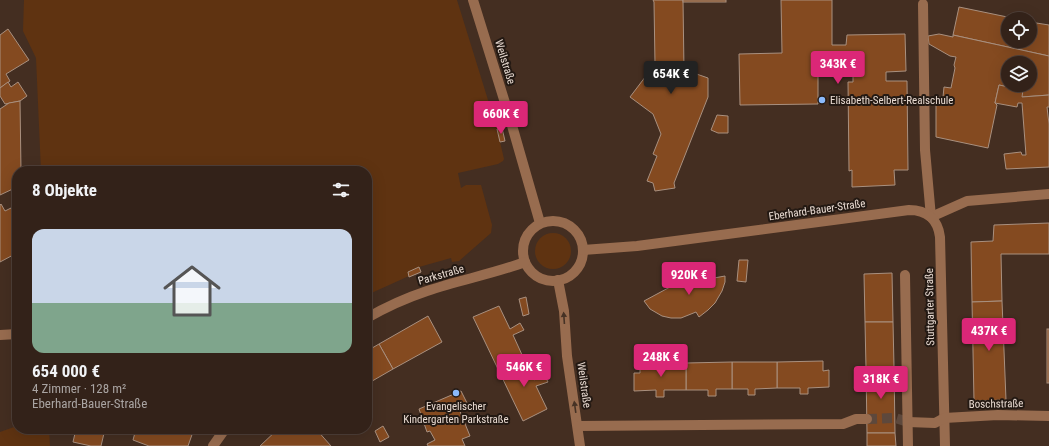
<!DOCTYPE html>
<html lang="de">
<head>
<meta charset="utf-8">
<style>
  :root { --surface:#332219; --page:#3b2a22; --text:#f1f3f6; --muted:#a9a4a2; --line:#4e3f38; --accent:#db2777 }
  body { margin:0; font-family:"Roboto Condensed",sans-serif; background:var(--page); color:var(--text); height:100vh; display:flex; flex-direction:column; font-size:15px; white-space:nowrap }
  * { box-sizing:border-box; margin:0 }
  p { font-size:13px; color:var(--muted) }
  .icon { flex:none; width:22px; height:22px; fill:none; stroke:currentColor; stroke-width:2; stroke-linecap:round; stroke-linejoin:round }
  .map { position:relative; flex:1; overflow:hidden }
  .details { position:absolute; left:12px; top:166px; width:360px; height:268px; display:flex; flex-direction:column; background:var(--surface); border-radius:16px; box-shadow:0 4px 16px #0002,0 0 0 1px var(--line) }
  .details>* { flex:none }
  .fabs { position:absolute; left:1001px; top:12px; display:grid; gap:8px }
  .fabs a { display:grid; place-items:center; width:36px; height:36px; border-radius:50%; background:var(--surface); box-shadow:0 4px 16px #0002,0 0 0 1px var(--line); font-size:20px }
  .price { position:absolute; translate:-50% -34px; padding:0 9px; border-radius:4px; background:var(--accent); color:#fff; font-size:13px; line-height:26px; filter:drop-shadow(0 1px 2px #0008) }
  .price::after { content:''; position:absolute; left:50%; top:24px; width:12px; height:9px; margin-left:-6px; background:inherit; clip-path:polygon(0 0,100% 0,50% 100%) }
  .price.current { background:#222; color:#fff }
  ul { padding:0; list-style:none }
  li { display:grid; align-content:center; gap:8px; height:212px; padding:0 20px }
  li span { display:grid; place-items:center; height:124px; border-radius:12px; color:#555 }
  li>.icon { margin-inline-start:auto }
  span .icon { width:72px; height:72px; fill:#fffc; stroke-width:1 }
  li b { font-size:17px }
  h2 { display:flex; justify-content:space-between; align-items:center; height:48px; padding:0 20px; font-size:17px }
  .map>svg:first-child { display:block }
  .green { fill:#5f3311 }
  .building { fill:#844a20; stroke:#a9907f; fill-rule:evenodd }
  .lines { fill:none; stroke-linecap:round; stroke-linejoin:round }
  .minor-tunnel { stroke:#5d483c; stroke-width:10; stroke-dasharray:10 5; stroke-linecap:butt }
  .minor { stroke:#986c4f; stroke-width:10 }
  .oneway { fill:#463225 }
  .poi-dot { fill:#8bbafc; stroke:#231913; stroke-width:1.5 }
  .labels { text-anchor:middle; dominant-baseline:central; stroke-width:4; stroke-linejoin:round; paint-order:stroke }
  .street-label { font-size:11px; fill:#e9dbd2; stroke:#231913 }
  .poi-label { font-size:11px; fill:#e9dbd2; stroke:#231913; text-anchor:start }
</style>
</head>
<body>
<div class="map">
<svg width="1049" height="446" viewBox="0 0 1049 446">
  <rect width="100%" height="100%" fill="#442e21"/>
  <g class="green">
    <path d="M 24,0 L 457,0 L 497,129 L 504,159 L 503,161 L 498,164 L 458,173 L 461,188 L 466,185 L 481,185 L 492,225 L 491,233 L 459,261 L 452,262 L 451,258 L 419,267 L 408,272 L 409,276 L 367,295 L 367,171 L 114,171 L 113,170 L 104,171 L 41,171 L 36,58 L 23,31 Z"/>
    <circle cx="553" cy="251" r="18"/>
    <path d="M 17,426 L 17,429 L 49,429 L 50,446 L 0,446 L 0,432 Z"/>
  </g>
  <g class="building">
    <path d="M 653,0 L 683,0 L 684,71 L 688,71 L 708,78 L 708,97 L 674,183 L 675,188 L 655,191 L 653,183 L 647,181 L 657,156 L 653,154 L 661,134 L 653,114 L 630,97 L 655,64 L 654,2 Z"/>
    <rect x="683" y="0" width="43" height="2"/>
    <path d="M 781,0 L 832,0 L 832,45 L 846,45 L 847,35 L 905,34 L 906,71 L 886,72 L 886,81 L 907,81 L 908,170 L 894,170 L 895,185 L 852,187 L 852,170 L 849,171 L 848,82 L 853,82 L 853,75 L 818,76 L 818,104 L 740,105 L 739,54 L 782,53 Z"/>
    <path d="M 959,7 L 1017,19 L 1008,19 L 1008,41 L 1030,41 L 1030,22 L 1049,25 L 1049,56 L 953,35 Z"/>
    <path d="M 8,29 L 29,60 L 6,74 L 10,81 L 0,88 L 0,35 Z"/>
    <path d="M 939,34 L 953,37 L 953,35 L 1049,56 L 1049,95 L 1021,97 L 1023,90 L 999,85 L 995,103 L 997,105 L 988,148 L 936,137 L 936,96 L 943,97 L 944,87 L 951,88 L 955,68 L 954,65 L 956,57 L 950,56 L 929,44 L 928,36 ZM 1008,63 L 1030,63 L 1030,85 L 1008,85 Z"/>
    <path d="M 8,82 L 11,87 L 18,82 L 27,96 L 20,101 L 5,104 L 0,96 L 0,88 Z"/>
    <path d="M 999,85 L 1023,90 L 1022,97 L 1049,95 L 1049,107 L 1047,107 L 1049,124 L 1049,167 L 1006,169 L 1004,154 L 1021,152 L 1022,155 L 1026,155 L 1022,103 L 1018,103 L 1017,107 L 995,103 Z"/>
    <path d="M 20,101 L 21,171 L 17,171 L 17,187 L 0,195 L 0,109 L 9,103 Z"/>
    <path d="M 717,115 L 728,116 L 728,133 L 718,133 L 711,130 Z"/>
    <path d="M 502,128 L 505,141 L 500,142 L 497,129 Z"/>
    <path d="M 1,204 L 5,211 L 17,205 L 17,245 L 12,248 L 15,254 L 0,262 L 0,205 Z"/>
    <path d="M 1049,223 L 1049,254 L 1001,254 L 1002,301 L 972,302 L 971,242 L 993,241 L 994,225 Z"/>
    <path d="M 739,260 L 748,260 L 746,282 L 737,281 Z"/>
    <path d="M 711,265 L 714,278 L 725,276 L 725,282 L 722,291 L 715,303 L 708,310 L 699,317 L 696,312 L 681,318 L 671,318 L 662,316 L 650,309 L 644,301 Z"/>
    <path d="M 419,267 L 421,272 L 409,277 L 408,272 Z"/>
    <path d="M 892,273 L 893,322 L 865,322 L 864,274 Z"/>
    <path d="M 526,297 L 529,314 L 523,316 L 519,299 Z"/>
    <path d="M 1002,301 L 1006,400 L 974,401 L 972,302 Z"/>
    <path d="M 499,306 L 510,329 L 520,323 L 524,330 L 513,335 L 523,357 L 498,369 L 473,317 Z"/>
    <path d="M 428,316 L 442,342 L 393,369 L 379,344 Z"/>
    <path d="M 865,322 L 893,322 L 894,367 L 866,368 Z"/>
    <rect x="1047" y="329" width="2" height="54"/>
    <path d="M 379,344 L 393,369 L 367,384 L 367,351 Z"/>
    <path d="M 523,357 L 534,380 L 544,374 L 548,382 L 536,386 L 547,409 L 523,421 L 498,369 Z"/>
    <path d="M 823,361 L 823,371 L 829,370 L 829,387 L 808,388 L 808,394 L 800,394 L 800,388 L 777,388 L 777,362 Z"/>
    <path d="M 732,362 L 777,362 L 777,388 L 755,389 L 755,395 L 748,395 L 748,389 L 732,389 Z"/>
    <path d="M 732,362 L 732,389 L 716,389 L 716,396 L 708,396 L 708,390 L 686,390 L 686,363 Z"/>
    <path d="M 686,363 L 686,390 L 664,390 L 664,397 L 656,397 L 656,390 L 634,391 L 634,373 L 640,373 L 640,364 Z"/>
    <path d="M 894,367 L 895,433 L 867,433 L 866,368 Z"/>
    <path d="M 461,391 L 468,405 L 459,409 L 470,436 L 462,439 L 465,446 L 428,446 L 427,444 L 435,440 L 430,431 L 427,432 L 419,409 Z"/>
    <path d="M 383,426 L 389,437 L 380,442 L 375,431 Z"/>
    <path d="M 76,429 L 105,429 L 101,446 L 91,446 L 73,442 Z"/>
    <path d="M 136,429 L 194,429 L 188,446 L 149,446 L 133,440 Z"/>
    <path d="M 278,429 L 299,429 L 301,431 L 303,429 L 316,429 L 331,446 L 260,446 Z"/>
    <path d="M 867,433 L 895,433 L 896,446 L 867,446 Z"/>
  </g>
  <g class="lines">
    <path class="minor-tunnel" d="M 867,419 L 895,418 L 908,422"/>
    <g class="minor">
      <path d="M 473,0 L 511,122 L 540,223"/>
      <path d="M 923,4 L 925,150 L 931,217"/>
      <path d="M 931,217 L 967,201 L 1049,194"/>
      <circle cx="553" cy="251" r="30"/>
      <path d="M 583,250 L 637,246 L 909,210 C 927,210 938,220 940,237 L 945,446"/>
      <path d="M 905,275 L 908,446"/>
      <path d="M 558,280 L 564,311 L 567,356 L 580,446"/>
      <path d="M 367,318 C 386,307 406,298 427,291 C 459,280 493,274 525,262"/>
      <path d="M 0,335 L 17,334"/>
      <path d="M 908,422 L 935,423 L 944,418 L 998,415 L 1049,416"/>
      <path d="M 578,426 L 843,424 L 856,419 L 867,419"/>
      <path d="M 213,446 L 225,429"/>
    </g>
  </g>
  <defs><path id="oneway-solid" d="M-6-.8H1V-3.2L6.5 0L1 3.2V.8H-6Z"/></defs>
  <g class="oneway">
    <use href="#oneway-solid" transform="translate(564 318) rotate(-94)"/>
    <use href="#oneway-solid" transform="translate(575 407) rotate(-98)"/>
  </g>
  <g class="poi-dot">
    <circle cx="822" cy="100" r="4"/>
    <circle cx="456" cy="393" r="4"/>
  </g>
  <g class="labels">
    <g class="street-label">
      <text transform="translate(505 62) rotate(73)">Weilstraße</text>
      <text transform="translate(817 210) rotate(-8)">Eberhard-Bauer-Straße</text>
      <text transform="translate(441 275) rotate(-16)">Parkstraße</text>
      <text transform="translate(930 307) rotate(-91)">Stuttgarter Straße</text>
      <text transform="translate(584 385) rotate(82)">Weilstraße</text>
      <text transform="translate(996 404) rotate(-1)">Boschstraße</text>
    </g>
    <g class="poi-label">
      <text x="830" y="100">Elisabeth-Selbert-Realschule</text>
      <text x="456" y="406" text-anchor="middle">Evangelischer<tspan x="456" dy="13">Kindergarten Parkstraße</tspan></text>
    </g>
  </g>
</svg>
<div class="fabs">
<a><svg class="icon" aria-label="locate" viewBox="0 0 24 24"><circle cx="12" cy="12" r="6"/><path d="M12 2v4M12 18v4M2 12h4M18 12h4"/></svg></a>
<a><svg class="icon" aria-label="layers" viewBox="0 0 24 24"><path d="M12 4l9 5-9 5-9-5zM3 14l9 5 9-5"/></svg></a>
</div>
<b class="price" style="left:838px;top:85px">343K €</b>
<b class="price current" style="left:671px;top:95px">654K €</b>
<b class="price" style="left:501px;top:135px">660K €</b>
<b class="price" style="left:689px;top:296px">920K €</b>
<b class="price" style="left:989px;top:352px">437K €</b>
<b class="price" style="left:661px;top:378px">248K €</b>
<b class="price" style="left:524px;top:388px">546K €</b>
<b class="price" style="left:881px;top:400px">318K €</b>
<section class="details">
<h2>8 Objekte<svg class="icon" aria-label="filters" viewBox="0 0 24 24"><path d="M4 7h16M4 17h16"/><circle cx="9" cy="7" r="2"/><circle cx="15" cy="17" r="2"/></svg></h2>
<ul>
<li><span style="background:linear-gradient(#c9d6e8 60%,#7fa58c 0)"><svg class="icon" aria-label="home" viewBox="0 0 24 24"><path d="M3 11l9-7 9 7M6 9v11h12V9"/></svg></span><div><b>654 000 €</b><p>4 Zimmer · 128 m²</p><p>Eberhard-Bauer-Straße</p></div></li>
</ul>
</section>
</div>
</body>
</html>
